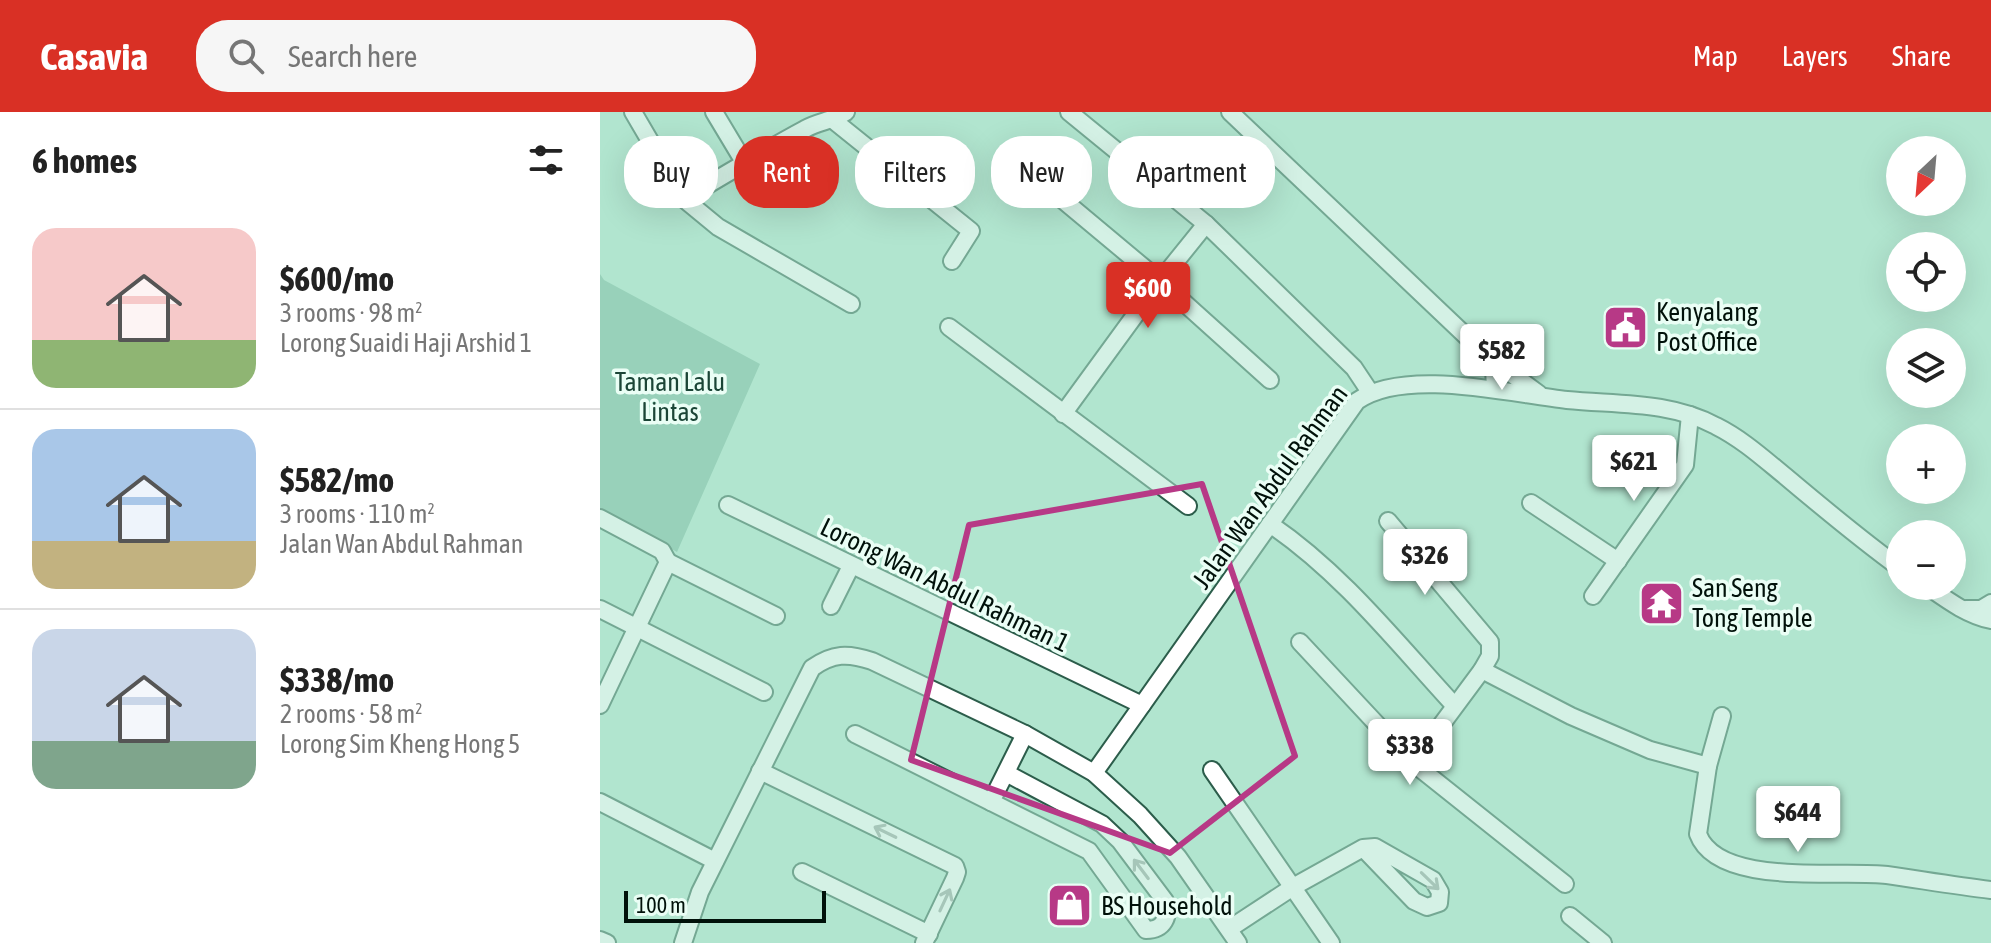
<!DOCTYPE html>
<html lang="en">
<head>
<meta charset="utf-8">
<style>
  :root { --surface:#fff; --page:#f6f6f6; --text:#222; --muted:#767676; --line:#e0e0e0; --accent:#d93025 }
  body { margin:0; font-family:"Asap Condensed",sans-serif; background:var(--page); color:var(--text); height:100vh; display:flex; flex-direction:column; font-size:30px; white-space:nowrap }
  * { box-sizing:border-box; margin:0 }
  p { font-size:26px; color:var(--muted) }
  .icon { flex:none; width:44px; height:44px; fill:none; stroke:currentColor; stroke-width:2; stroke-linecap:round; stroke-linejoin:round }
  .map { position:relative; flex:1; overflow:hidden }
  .details { display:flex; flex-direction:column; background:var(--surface); width:600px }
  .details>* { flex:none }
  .banner { position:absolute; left:24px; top:24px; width:760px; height:72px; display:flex; gap:16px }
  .needle { width:52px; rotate:206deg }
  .tools { position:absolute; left:1286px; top:24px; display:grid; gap:16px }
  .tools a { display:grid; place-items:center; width:80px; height:80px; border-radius:50%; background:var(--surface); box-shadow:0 8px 32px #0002; font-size:40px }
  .scale { position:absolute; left:24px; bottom:20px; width:202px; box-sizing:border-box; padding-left:8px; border:4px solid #01110a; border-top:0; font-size:22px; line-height:28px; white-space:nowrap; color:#01110a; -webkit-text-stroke:6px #eafef5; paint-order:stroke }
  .price { position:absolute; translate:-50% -68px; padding:0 18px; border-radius:8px; background:#fff; color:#222; font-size:26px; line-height:52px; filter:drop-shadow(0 2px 4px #0008) }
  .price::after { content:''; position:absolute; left:50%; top:48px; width:24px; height:18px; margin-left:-12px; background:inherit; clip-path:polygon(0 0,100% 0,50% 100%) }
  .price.on { background:var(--accent); color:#fff }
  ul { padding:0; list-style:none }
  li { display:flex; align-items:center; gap:24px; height:200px; padding:0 32px }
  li+li { border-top:2px solid var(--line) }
  li span { display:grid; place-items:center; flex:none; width:224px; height:160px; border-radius:24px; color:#555 }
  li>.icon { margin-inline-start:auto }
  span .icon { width:96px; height:96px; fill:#fffc; stroke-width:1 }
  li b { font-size:34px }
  h2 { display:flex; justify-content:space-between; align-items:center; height:96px; padding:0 32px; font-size:34px }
  .pill { padding:0 28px; border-radius:32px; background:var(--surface); box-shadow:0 8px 32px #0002; font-size:28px; line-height:72px }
  .pill.on { background:var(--accent); color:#fff }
  header { display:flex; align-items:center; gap:48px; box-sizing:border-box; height:112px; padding:0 40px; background:var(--accent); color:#fff }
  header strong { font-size:38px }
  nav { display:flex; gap:44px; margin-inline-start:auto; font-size:28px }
  .search { width:560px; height:72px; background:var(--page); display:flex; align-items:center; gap:20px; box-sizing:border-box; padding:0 28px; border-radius:32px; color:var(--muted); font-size:30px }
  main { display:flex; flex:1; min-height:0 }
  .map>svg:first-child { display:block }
  .green { fill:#7bb89f }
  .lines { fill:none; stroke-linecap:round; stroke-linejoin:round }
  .minor-casing { stroke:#2c5d4b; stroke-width:20 }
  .minor { stroke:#fff; stroke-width:16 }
  .oneway { stroke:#99a09d }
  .marked { fill:none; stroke:#b73986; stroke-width:6; stroke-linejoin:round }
  .labels { text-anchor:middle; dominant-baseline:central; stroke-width:7; stroke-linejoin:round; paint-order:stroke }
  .poi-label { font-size:26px; fill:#01110a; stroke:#eafef5; text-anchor:start }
  .park-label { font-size:26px; fill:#1b4536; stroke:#eafef5 }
  .street-label { font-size:26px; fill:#01110a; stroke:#eafef5 }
</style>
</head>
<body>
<header>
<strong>Casavia</strong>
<div class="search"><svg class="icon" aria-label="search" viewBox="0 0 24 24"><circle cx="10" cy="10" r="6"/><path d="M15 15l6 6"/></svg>Search here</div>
<nav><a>Map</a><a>Layers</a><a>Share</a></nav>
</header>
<main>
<section class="details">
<h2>6 homes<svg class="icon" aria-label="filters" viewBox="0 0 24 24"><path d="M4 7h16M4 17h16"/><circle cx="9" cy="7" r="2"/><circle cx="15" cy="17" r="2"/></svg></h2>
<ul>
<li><span style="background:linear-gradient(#f6c9c9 70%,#8fb573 0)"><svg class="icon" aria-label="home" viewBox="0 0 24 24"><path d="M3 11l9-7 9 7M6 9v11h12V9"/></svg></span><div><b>$600/mo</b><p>3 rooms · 98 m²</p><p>Lorong Suaidi Haji Arshid 1</p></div></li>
<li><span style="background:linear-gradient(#a9c7e8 70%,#c2b280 0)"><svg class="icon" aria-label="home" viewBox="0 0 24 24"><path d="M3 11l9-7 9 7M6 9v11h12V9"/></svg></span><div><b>$582/mo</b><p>3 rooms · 110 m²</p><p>Jalan Wan Abdul Rahman</p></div></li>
<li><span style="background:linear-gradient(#c9d6e8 70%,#7fa58c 0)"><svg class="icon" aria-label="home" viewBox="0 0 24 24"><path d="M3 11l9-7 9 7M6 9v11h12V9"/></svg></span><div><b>$338/mo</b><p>2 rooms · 58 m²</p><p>Lorong Sim Kheng Hong 5</p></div></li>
</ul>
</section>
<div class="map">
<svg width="1391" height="831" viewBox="0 0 1391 831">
  <rect width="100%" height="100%" fill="#b1e5cf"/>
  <path class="green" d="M 0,162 L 4,168 L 160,252 L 77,440 L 0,396 Z"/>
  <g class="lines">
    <defs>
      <g id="minor">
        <path d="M 33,0 L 84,87 L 118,115 L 251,192"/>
        <path d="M 114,0 L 144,50"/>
        <path d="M 469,0 L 606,112 L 754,256 L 770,280"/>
        <path d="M 630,0 L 886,243 L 894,256 L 895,277"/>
        <path d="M 233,8 L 371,119 L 352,149"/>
        <path d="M 445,73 L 560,169 L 670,268"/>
        <path d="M 84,87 C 124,63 164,39 205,17 C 219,9 233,9 246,0"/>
        <path d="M 349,215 L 588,394"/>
        <path d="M 890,246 L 939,282"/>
        <path d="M 463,302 L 560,169 L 606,112"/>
        <path d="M 931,391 L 1018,449"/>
        <path d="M 128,393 L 542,593"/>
        <path d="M 0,406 L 62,439 L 68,450 L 0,593"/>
        <path d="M 788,409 L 890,530 L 890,544 L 882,558 L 813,651"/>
        <path d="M 670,412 C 742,461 796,530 854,593"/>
        <path d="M 68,450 L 176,504"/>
        <path d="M 1327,474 C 1347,488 1367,503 1391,508"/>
        <path d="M 993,484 L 1085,353 L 1090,303"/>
        <path d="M 231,494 L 251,454"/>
        <path d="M 0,497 L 164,580"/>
        <path d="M 1366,497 L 1381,497 L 1391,491"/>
        <path d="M 700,530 L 813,651 L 965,772"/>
        <path d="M 882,558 L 971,604 L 1050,638 L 1108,654"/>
        <path d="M 1122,604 L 1108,654 L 1098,722 C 1118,776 1241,757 1287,763 C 1322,768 1356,774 1391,778"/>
        <path d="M 255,622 L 391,690 L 425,622"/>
        <path d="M 612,658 L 731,831"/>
        <path d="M 160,659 L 355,754 L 357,760 L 355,766 L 324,831"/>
        <path d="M 494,661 L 757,289 C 805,255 911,282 967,288 C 1018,293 1069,289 1116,314 C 1142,327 1163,346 1185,364 C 1223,396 1260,427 1300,456"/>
        <path d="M 0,690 L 115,749"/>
        <path d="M 391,690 L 489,739 L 546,818 C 564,818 570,805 565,789 L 520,729 L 502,712 L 406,661"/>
        <path d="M 202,760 L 329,822"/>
        <path d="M 970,804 L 1003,831"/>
        <path d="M 629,817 L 693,775 L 763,736 L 775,735 L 833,768 L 840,780 L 839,791 L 827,795 L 814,789 L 763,736"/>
        <path d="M 0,828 L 7,831"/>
        <path d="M 83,831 L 100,780 L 212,556 C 233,541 248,541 272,549 L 425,622 L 494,661 L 540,703 L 578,745 L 638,831"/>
      </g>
    </defs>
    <use href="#minor" class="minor-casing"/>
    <use href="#minor" class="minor"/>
  </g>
  <defs><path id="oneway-shaft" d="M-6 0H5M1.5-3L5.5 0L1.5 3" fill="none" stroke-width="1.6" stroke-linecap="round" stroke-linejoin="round" transform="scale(2)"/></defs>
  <g class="oneway">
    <use href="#oneway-shaft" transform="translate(285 720) rotate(-154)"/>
    <use href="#oneway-shaft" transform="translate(541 757) rotate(-127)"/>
    <use href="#oneway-shaft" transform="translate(830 769) rotate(44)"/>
    <use href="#oneway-shaft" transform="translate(345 788) rotate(-65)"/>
  </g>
  <path d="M0 0H1391V831H0ZM 602,372 L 695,644 L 570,741 L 311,648 L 369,413 Z" fill="#b1e5cf" fill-opacity=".55" fill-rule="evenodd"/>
  <path class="marked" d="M 602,372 L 695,644 L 570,741 L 311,648 L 369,413 Z"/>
  <defs>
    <symbol id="civic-square" viewBox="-11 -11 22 22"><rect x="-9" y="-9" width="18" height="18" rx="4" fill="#b73986" stroke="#eafef5"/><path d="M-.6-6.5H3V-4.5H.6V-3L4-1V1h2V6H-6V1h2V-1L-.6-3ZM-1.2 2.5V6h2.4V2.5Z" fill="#fff"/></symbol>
    <symbol id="temple-square" viewBox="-11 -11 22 22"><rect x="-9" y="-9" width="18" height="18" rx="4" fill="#b73986" stroke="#eafef5"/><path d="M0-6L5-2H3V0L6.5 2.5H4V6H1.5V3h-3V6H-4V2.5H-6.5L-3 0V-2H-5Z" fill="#fff"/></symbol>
    <symbol id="shop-square" viewBox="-11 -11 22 22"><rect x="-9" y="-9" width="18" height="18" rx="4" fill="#b73986" stroke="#eafef5"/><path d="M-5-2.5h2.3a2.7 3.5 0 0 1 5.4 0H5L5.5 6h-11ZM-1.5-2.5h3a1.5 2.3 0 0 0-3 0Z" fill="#fff"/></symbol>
  </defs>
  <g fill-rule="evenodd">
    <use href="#civic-square" x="1000" y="190" width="51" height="51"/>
    <use href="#temple-square" x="1036" y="466" width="51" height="51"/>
    <use href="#shop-square" x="444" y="768" width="51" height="51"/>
  </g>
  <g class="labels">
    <g class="poi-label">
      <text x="1056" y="200">Kenyalang<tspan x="1056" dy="30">Post Office</tspan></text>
      <text x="1092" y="476">San Seng<tspan x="1092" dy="30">Tong Temple</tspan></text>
      <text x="501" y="794">BS Household</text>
    </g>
    <g class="park-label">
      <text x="70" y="270">Taman Lalu<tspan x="70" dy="30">Lintas</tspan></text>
    </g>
    <g class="street-label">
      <text transform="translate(670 375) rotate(-54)">Jalan Wan Abdul Rahman</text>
      <text transform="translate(345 473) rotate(26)">Lorong Wan Abdul Rahman 1</text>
    </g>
  </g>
</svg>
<div class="tools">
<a><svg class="needle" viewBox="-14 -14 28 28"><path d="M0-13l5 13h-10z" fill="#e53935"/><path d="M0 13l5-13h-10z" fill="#767676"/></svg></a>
<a><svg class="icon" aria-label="locate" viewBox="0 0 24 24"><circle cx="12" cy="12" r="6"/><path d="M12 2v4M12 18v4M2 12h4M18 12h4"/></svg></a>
<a><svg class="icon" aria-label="layers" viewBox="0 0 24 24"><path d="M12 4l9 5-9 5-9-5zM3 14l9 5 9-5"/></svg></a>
<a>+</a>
<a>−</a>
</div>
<div class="scale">100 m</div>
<b class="price on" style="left:548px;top:218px">$600</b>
<b class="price" style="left:902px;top:280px">$582</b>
<b class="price" style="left:1034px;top:391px">$621</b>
<b class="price" style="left:825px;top:485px">$326</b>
<b class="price" style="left:810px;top:675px">$338</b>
<b class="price" style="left:1198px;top:742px">$644</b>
<div class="banner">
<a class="pill">Buy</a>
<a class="pill on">Rent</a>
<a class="pill">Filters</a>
<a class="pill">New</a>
<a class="pill">Apartment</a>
</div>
</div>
</main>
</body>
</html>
